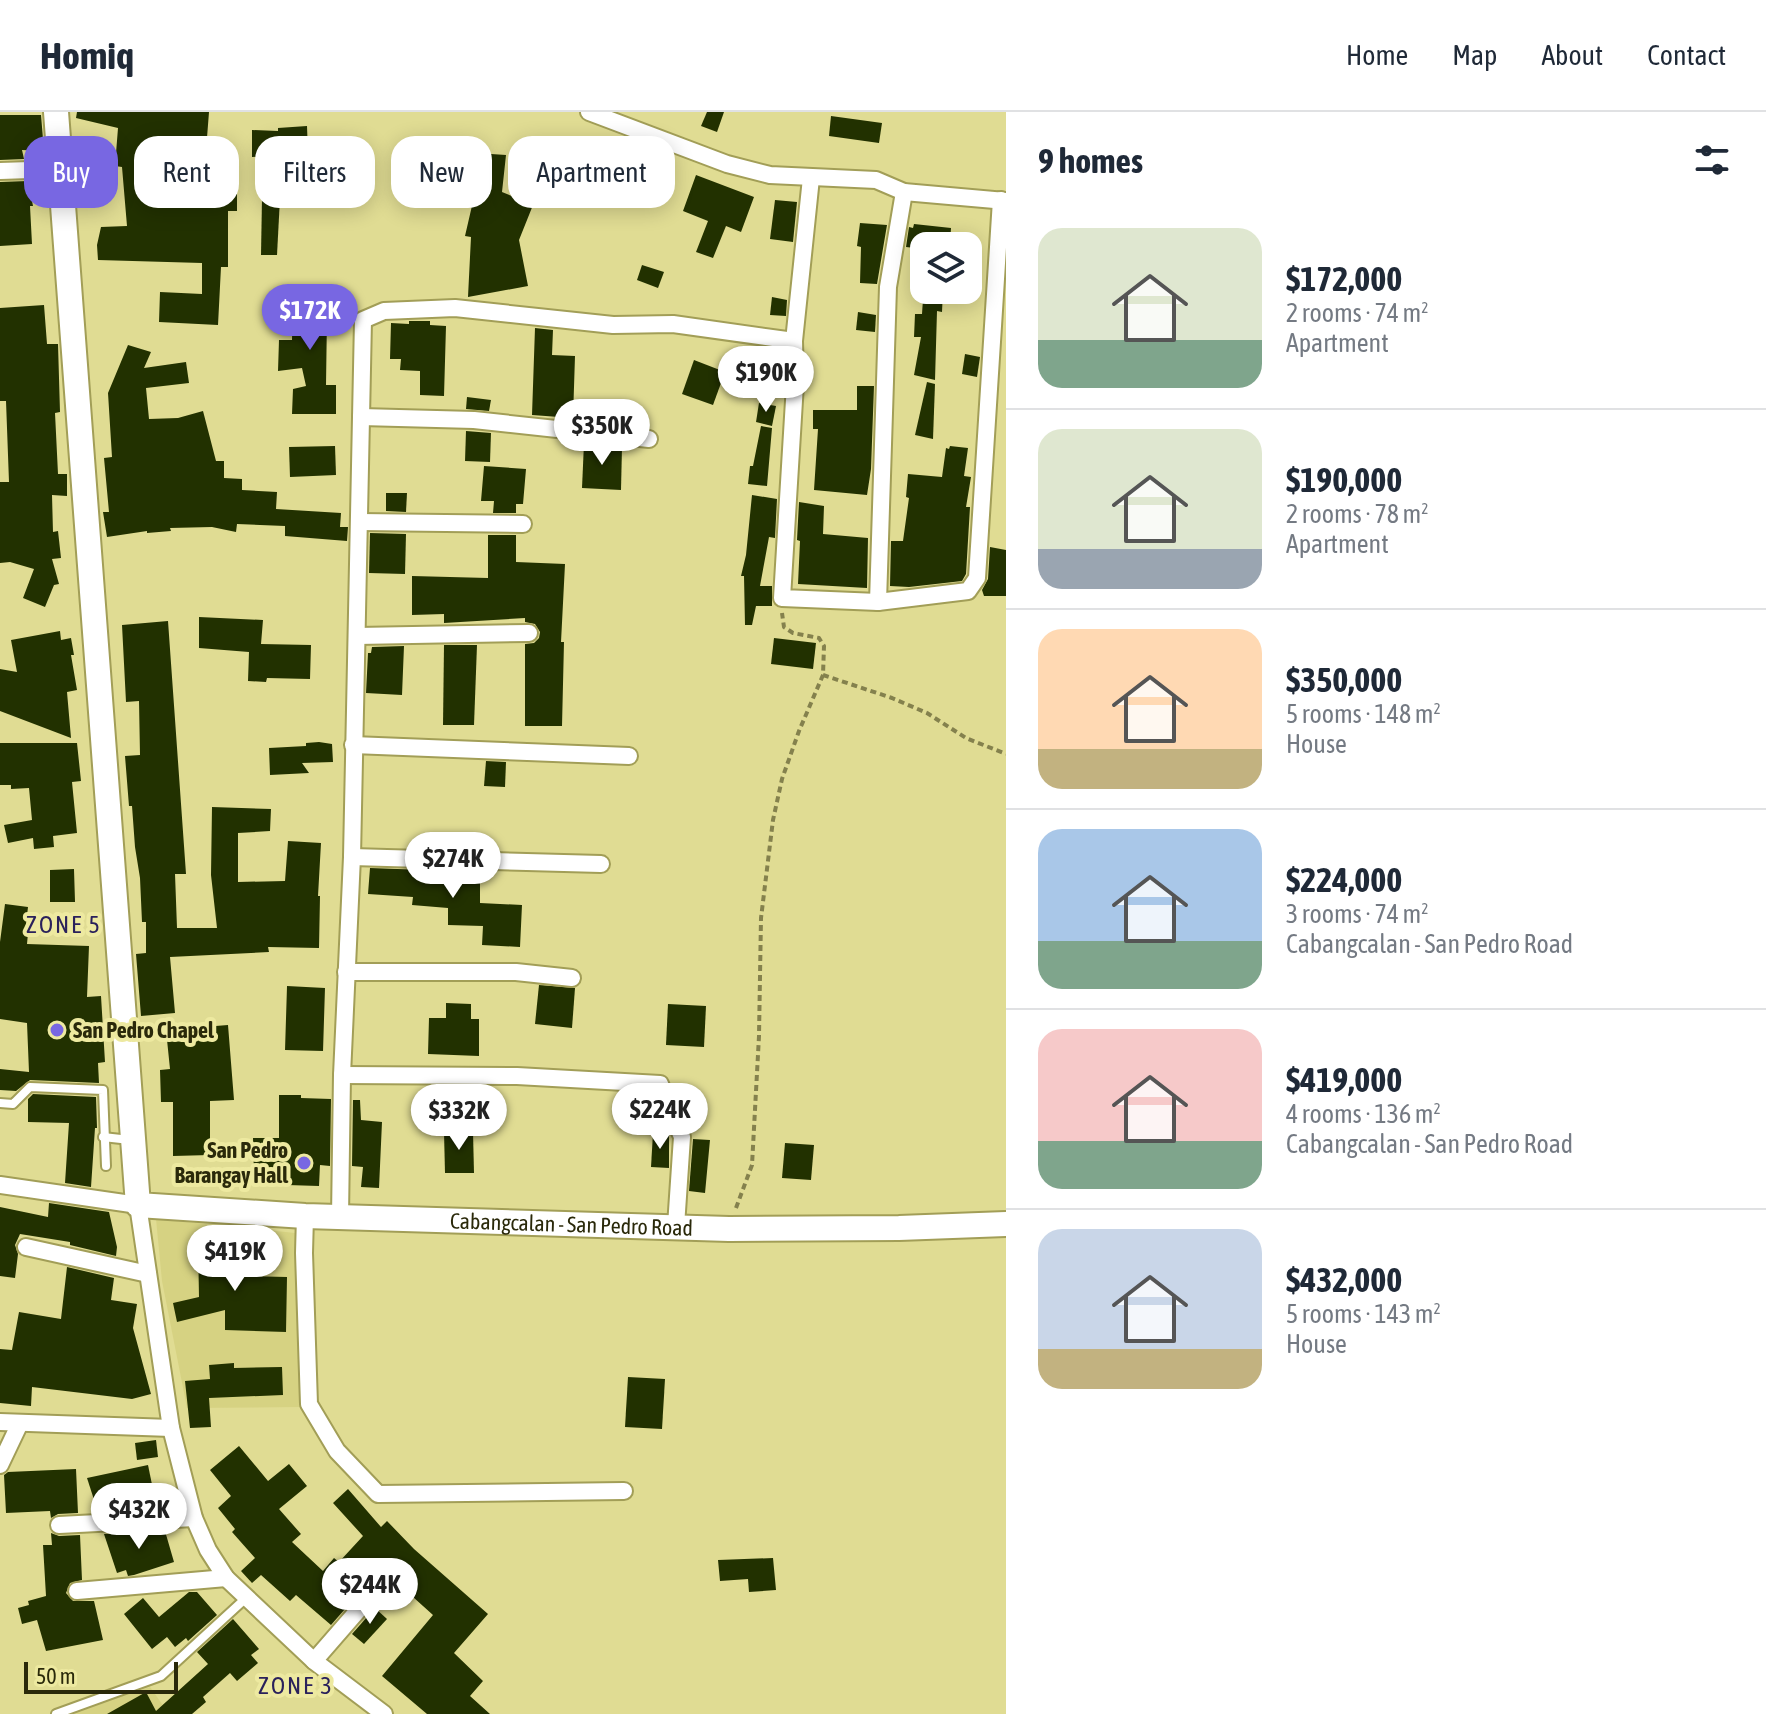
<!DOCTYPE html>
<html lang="en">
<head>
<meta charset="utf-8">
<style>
  :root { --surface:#fff; --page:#f2f2f3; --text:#1f2937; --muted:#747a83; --line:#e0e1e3; --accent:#7867e2 }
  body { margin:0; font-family:"Asap Condensed",sans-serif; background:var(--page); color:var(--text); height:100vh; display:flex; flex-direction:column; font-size:30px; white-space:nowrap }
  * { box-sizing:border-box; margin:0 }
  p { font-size:26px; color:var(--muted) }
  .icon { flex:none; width:44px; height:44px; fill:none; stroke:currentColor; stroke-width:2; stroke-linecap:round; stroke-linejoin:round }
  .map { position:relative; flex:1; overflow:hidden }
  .details { display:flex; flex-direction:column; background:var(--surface); width:760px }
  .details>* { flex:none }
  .hud { position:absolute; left:24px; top:24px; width:760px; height:72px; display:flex; gap:16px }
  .fabs { position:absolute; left:910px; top:120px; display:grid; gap:16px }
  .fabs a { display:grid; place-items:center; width:72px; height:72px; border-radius:16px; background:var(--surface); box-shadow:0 4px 20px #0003; font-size:40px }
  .scale { position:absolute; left:24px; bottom:20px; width:154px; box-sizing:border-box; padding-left:8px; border:4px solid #2a290a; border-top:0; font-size:22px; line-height:28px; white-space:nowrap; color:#2a290a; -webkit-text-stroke:6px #ede9a0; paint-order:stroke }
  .price { position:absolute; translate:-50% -68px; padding:0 18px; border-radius:28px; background:#fff; color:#222; font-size:26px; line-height:52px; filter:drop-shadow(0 2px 4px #0008) }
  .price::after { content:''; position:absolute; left:50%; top:48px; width:24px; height:18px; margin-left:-12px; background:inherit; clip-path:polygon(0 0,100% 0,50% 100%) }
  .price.selected { background:var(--accent); color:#fff }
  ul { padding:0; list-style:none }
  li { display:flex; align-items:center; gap:24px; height:200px; padding:0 32px }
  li+li { border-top:2px solid var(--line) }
  li span { display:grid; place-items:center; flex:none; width:224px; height:160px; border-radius:24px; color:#555 }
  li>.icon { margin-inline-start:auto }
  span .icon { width:96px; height:96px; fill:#fffc; stroke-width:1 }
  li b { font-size:34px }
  h2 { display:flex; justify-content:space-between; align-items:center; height:96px; padding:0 32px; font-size:34px }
  .pill { padding:0 28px; border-radius:24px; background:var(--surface); box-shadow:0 4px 20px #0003; font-size:28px; line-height:72px }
  .pill.selected { background:var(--accent); color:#fff }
  header { display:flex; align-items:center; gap:48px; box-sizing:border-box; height:112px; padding:0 40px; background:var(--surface); border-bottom:2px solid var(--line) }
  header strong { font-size:38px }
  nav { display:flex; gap:44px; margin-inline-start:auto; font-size:28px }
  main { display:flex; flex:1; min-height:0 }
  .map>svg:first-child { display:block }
  .built { fill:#d6d282 }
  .building { fill:#223100 }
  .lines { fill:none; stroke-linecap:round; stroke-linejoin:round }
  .lane-casing { stroke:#a29e57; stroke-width:12 }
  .street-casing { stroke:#a29e57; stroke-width:20 }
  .secondary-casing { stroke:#a29e57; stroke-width:28 }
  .path { stroke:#84814d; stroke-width:4; stroke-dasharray:6 4; stroke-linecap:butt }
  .lane { stroke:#fff; stroke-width:8 }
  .street { stroke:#fff; stroke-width:16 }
  .secondary { stroke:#fff; stroke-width:24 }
  .poi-dot { fill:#7867e2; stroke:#ede9a0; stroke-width:3 }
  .labels { text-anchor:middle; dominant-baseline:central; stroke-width:8; stroke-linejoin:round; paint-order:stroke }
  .poi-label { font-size:22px; font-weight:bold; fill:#2a290a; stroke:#ede9a0; text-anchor:start }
  .street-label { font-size:22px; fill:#2a290a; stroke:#ede9a0 }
  .neighbourhood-label { font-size:24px; letter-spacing:2px; fill:#2a215b; stroke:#ede9a0 }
</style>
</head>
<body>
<header>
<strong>Homiq</strong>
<nav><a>Home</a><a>Map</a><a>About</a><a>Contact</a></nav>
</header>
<main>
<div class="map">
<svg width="1006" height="1602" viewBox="0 0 1006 1602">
  <rect width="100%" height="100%" fill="#e0dc93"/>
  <g class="built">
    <path d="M 156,1107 L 295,1121 L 301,1295 L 187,1296 L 162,1169 Z"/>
    <path d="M 150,1575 L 169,1602 L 67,1602 Z"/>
  </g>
  <g class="building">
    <path d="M 77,0 L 209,0 L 204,64 L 237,64 L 237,99 L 228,99 L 228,155 L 221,155 L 218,213 L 159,210 L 160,180 L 202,182 L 202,151 L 98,148 L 97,133 L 101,115 L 127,114 L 122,55 L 115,54 L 118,16 L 76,6 Z"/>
    <path d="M 707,0 L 724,0 L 717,20 L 701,14 Z"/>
    <path d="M 0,3 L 41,3 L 44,39 L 22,38 L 24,47 L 0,48 Z"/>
    <path d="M 831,4 L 882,11 L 879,31 L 829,24 Z"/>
    <path d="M 307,14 L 308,42 L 252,45 L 252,18 L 278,19 L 278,16 Z"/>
    <path d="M 491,42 L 506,43 L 502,80 L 533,93 L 519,128 L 528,174 L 468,185 L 471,125 L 465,124 L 474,85 L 486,88 Z"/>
    <path d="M 642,44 L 669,49 L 660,91 L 633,85 Z"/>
    <rect x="414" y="53" width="31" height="38"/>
    <path d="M 696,63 L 754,85 L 741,120 L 726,114 L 713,146 L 696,140 L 708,109 L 683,99 Z"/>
    <path d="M 28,69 L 33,94 L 30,94 L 32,132 L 0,134 L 0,70 Z"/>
    <path d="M 262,86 L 280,86 L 277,143 L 261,143 Z"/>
    <path d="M 775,88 L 797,90 L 793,130 L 770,127 Z"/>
    <path d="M 860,111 L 887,113 L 877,172 L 860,171 L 861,135 L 857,134 Z"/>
    <path d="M 914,112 L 951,116 L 950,134 L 924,134 L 924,137 L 906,135 L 909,115 L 913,116 Z"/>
    <path d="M 642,153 L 664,160 L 658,176 L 637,168 Z"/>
    <path d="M 924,172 L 924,178 L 943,178 L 942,200 L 937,199 L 935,268 L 914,263 L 921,225 L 914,225 L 915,202 L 922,202 Z"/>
    <path d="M 293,178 L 333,179 L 333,204 L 327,204 L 326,273 L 336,273 L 336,302 L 292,302 L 293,277 L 306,274 L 302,256 L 278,259 L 279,228 L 292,228 Z"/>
    <path d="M 772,185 L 787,188 L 786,204 L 770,203 Z"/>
    <path d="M 44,193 L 47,232 L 58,232 L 60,300 L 55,301 L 58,362 L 67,362 L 67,384 L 52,383 L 53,420 L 58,419 L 61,446 L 52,447 L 59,472 L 54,473 L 45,495 L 23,486 L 34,457 L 10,450 L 0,451 L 0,370 L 9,370 L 6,289 L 0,289 L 0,196 Z"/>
    <path d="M 858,200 L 876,203 L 875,220 L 856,218 Z"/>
    <path d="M 409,209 L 430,209 L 430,213 L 446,214 L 444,284 L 420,283 L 420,259 L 400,258 L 401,247 L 390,247 L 391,211 L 409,212 Z"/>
    <path d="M 535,216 L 553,218 L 552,243 L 575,244 L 573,306 L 532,303 Z"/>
    <path d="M 128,233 L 151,240 L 144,256 L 186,250 L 189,271 L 146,276 L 149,307 L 178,306 L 203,299 L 216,349 L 224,349 L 224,366 L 242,367 L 242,378 L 277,380 L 276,397 L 341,401 L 340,415 L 348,415 L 347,429 L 285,424 L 285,414 L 237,412 L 236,420 L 212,415 L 170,416 L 171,419 L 147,421 L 147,419 L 107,425 L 103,400 L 109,400 L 104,346 L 112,345 L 108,281 Z"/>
    <path d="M 965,242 L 980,245 L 977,265 L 962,262 Z"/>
    <path d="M 694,248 L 725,260 L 713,293 L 682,282 Z"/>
    <path d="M 927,270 L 935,272 L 933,327 L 915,323 Z"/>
    <path d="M 857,274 L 874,274 L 871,357 L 867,383 L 814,378 L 818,317 L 813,317 L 813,298 L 857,298 Z"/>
    <path d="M 467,285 L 491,288 L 489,299 L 466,297 Z"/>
    <path d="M 759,291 L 776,294 L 772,314 L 756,310 Z"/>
    <path d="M 761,314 L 772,316 L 767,374 L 748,372 L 750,354 L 753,354 Z"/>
    <path d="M 466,319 L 491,321 L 490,350 L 465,349 Z"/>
    <path d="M 584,331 L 622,335 L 621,378 L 582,376 Z"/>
    <path d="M 335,334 L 336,363 L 290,365 L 289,335 Z"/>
    <path d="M 950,334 L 968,336 L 964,364 L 971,365 L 966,395 L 970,395 L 966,462 L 962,469 L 909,475 L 890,474 L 891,429 L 903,429 L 909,386 L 906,385 L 908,362 L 942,365 L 946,336 L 949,337 Z"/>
    <path d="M 484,354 L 526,357 L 523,392 L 516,392 L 516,401 L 493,401 L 494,389 L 481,389 Z"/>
    <path d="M 386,381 L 407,381 L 406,400 L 386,399 Z"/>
    <path d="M 752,383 L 777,387 L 775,426 L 769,425 L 760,474 L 772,474 L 772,494 L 756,494 L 752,513 L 745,513 L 744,464 L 741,464 L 746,443 Z"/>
    <path d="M 799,390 L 824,394 L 823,422 L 868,426 L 867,476 L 798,472 L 800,429 L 797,428 Z"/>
    <path d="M 370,421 L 406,422 L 405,462 L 369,461 Z"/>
    <path d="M 488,423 L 516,423 L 516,450 L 565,452 L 561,530 L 564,530 L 562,614 L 525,614 L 525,532 L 534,531 L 539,526 L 540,520 L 535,512 L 525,510 L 525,506 L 444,511 L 444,502 L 412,503 L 412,464 L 488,466 Z"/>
    <path d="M 990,435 L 1006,438 L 1006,484 L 984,484 L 982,478 L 988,467 Z"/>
    <path d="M 199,505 L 263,508 L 261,532 L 311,533 L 310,567 L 267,566 L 266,570 L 248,569 L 249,540 L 199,536 Z"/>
    <path d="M 168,509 L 186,762 L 175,762 L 177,816 L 217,816 L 211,763 L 212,695 L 271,697 L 270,719 L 238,721 L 238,770 L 285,769 L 288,729 L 321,731 L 318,784 L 320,784 L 319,836 L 268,835 L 269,840 L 170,845 L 175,901 L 141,904 L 136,842 L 146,841 L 146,810 L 142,810 L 140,766 L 135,735 L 132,694 L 129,694 L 125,644 L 140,643 L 139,589 L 126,590 L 122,513 Z"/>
    <path d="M 60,519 L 61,528 L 71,526 L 74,543 L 71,543 L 77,578 L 67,580 L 71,626 L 0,599 L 0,557 L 17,560 L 11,528 Z"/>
    <path d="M 774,526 L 816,531 L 813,557 L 771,552 Z"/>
    <path d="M 444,533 L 477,533 L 474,613 L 443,613 Z"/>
    <path d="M 404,534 L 402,583 L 366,581 L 368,541 L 371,541 L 372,535 Z"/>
    <path d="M 319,630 L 332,632 L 333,650 L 302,651 L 309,661 L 270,663 L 269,636 L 306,634 L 306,631 Z"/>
    <path d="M 0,631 L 77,631 L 81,669 L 72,670 L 77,721 L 53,724 L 54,735 L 34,737 L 33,726 L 8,731 L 4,713 L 32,708 L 29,676 L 11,677 L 11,673 L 0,673 Z"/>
    <path d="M 486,649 L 506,650 L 505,675 L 484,674 Z"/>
    <path d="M 370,756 L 480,760 L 480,791 L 522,793 L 520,835 L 482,833 L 483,814 L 448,813 L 448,796 L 412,793 L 413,785 L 368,782 Z"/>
    <path d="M 74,757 L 75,790 L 50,790 L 50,758 Z"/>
    <path d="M 5,792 L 28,795 L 25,820 L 28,821 L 27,832 L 89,834 L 87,885 L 101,884 L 105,950 L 98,951 L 99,971 L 30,968 L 16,979 L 0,978 L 0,957 L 29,960 L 27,911 L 0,907 L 0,830 Z"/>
    <path d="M 539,873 L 575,876 L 572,916 L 535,912 Z"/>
    <path d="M 287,874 L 325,876 L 323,939 L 285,938 Z"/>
    <path d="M 446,891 L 471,892 L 471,907 L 479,907 L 479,944 L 428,942 L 429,906 L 446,906 Z"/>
    <path d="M 668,892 L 706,894 L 704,935 L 666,933 Z"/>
    <path d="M 228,913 L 234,988 L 210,989 L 210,1043 L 173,1044 L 173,990 L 161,990 L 160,958 L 170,957 L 166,918 Z"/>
    <path d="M 33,982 L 96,985 L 97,1016 L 95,1016 L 91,1075 L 65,1071 L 69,1011 L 28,1010 L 28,987 Z"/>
    <path d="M 279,983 L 301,983 L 301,986 L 331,987 L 330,1054 L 320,1053 L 319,1074 L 287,1073 L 288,1066 L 254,1066 L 253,1026 L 279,1026 Z"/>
    <path d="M 353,988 L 360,988 L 361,1008 L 382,1010 L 379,1076 L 361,1075 L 363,1055 L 352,1054 Z"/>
    <path d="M 444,1020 L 473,1020 L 474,1061 L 445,1061 Z"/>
    <path d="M 653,1021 L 669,1022 L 669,1056 L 651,1055 Z"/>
    <path d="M 693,1027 L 710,1028 L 705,1081 L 689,1079 Z"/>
    <path d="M 785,1031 L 814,1033 L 811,1068 L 782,1066 Z"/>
    <path d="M 49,1091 L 109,1100 L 117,1135 L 116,1144 L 70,1133 L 70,1130 L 20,1122 L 15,1133 L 18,1142 L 15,1166 L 0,1164 L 0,1095 L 48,1105 Z"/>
    <path d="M 235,1129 L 236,1164 L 287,1165 L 286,1220 L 225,1218 L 225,1198 L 177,1210 L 173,1191 L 199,1185 L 198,1130 Z"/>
    <path d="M 67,1155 L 114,1166 L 111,1188 L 137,1192 L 133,1216 L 151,1282 L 132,1287 L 32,1275 L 31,1294 L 0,1291 L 0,1237 L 12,1238 L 19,1200 L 61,1207 Z"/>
    <path d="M 234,1251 L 234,1256 L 282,1255 L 283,1283 L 209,1286 L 211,1315 L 190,1316 L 185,1269 L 210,1267 L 209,1253 Z"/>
    <path d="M 628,1265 L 665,1267 L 662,1317 L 625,1315 Z"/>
    <path d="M 156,1328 L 158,1345 L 137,1348 L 135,1331 Z"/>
    <path d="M 239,1334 L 268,1369 L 289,1352 L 307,1374 L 279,1397 L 301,1422 L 292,1430 L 323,1459 L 334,1446 L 339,1450 L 363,1424 L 333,1391 L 348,1377 L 381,1415 L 387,1409 L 414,1437 L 488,1502 L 454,1541 L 483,1569 L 470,1584 L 490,1602 L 427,1602 L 382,1564 L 433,1503 L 383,1458 L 366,1473 L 331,1513 L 296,1483 L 290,1489 L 261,1463 L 252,1471 L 241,1459 L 255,1446 L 232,1420 L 235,1417 L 218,1396 L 231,1384 L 210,1358 Z"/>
    <path d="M 148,1353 L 157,1397 L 98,1400 L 87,1366 Z"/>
    <path d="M 76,1357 L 78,1401 L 58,1402 L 51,1406 L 50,1399 L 6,1401 L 4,1363 L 8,1360 Z"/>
    <path d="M 165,1419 L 174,1450 L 134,1463 L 128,1464 L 126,1458 L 117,1461 L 104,1422 Z"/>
    <path d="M 51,1421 L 59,1424 L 80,1423 L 82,1468 L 70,1471 L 66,1481 L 73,1489 L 94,1489 L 103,1528 L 46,1539 L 37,1508 L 22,1512 L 18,1496 L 29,1493 L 28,1489 L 46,1484 L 43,1433 L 52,1433 Z"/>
    <path d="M 773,1446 L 776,1478 L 749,1480 L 748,1467 L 720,1469 L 718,1448 Z"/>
    <path d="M 189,1480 L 197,1480 L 217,1503 L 188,1529 L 186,1526 L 175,1535 L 167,1525 L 152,1537 L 124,1502 L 143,1486 L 159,1505 Z"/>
    <path d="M 375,1496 L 387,1507 L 364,1532 L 352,1522 Z"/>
    <path d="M 233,1507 L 259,1537 L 251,1543 L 258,1551 L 237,1569 L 230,1561 L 203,1585 L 206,1590 L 192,1602 L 107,1602 L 146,1580 L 156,1599 L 208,1552 L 197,1540 Z"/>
  </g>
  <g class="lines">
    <defs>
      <g id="lane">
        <path d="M 0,991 L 13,992 L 30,975 L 103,978 L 106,1054"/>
        <path d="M 103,1025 L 130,1028"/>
        <path d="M 56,1602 L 161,1564 L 246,1486"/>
      </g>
      <g id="street">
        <path d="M 589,0 L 727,52 L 770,63 L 876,68 L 904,80 L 1006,89"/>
        <path d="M 0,59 L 60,57"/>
        <path d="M 811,66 L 794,229 L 795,272 L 782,486 L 878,490 L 968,479 L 977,466 L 1001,88"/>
        <path d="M 361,305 L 474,308 L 649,327"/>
        <path d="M 359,410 L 523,412"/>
        <path d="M 878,490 L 888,175 L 904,80"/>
        <path d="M 357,524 L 529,521"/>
        <path d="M 353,633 L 629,644"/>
        <path d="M 352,745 L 601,752"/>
        <path d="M 346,860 L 516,860 L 572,866"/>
        <path d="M 342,963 L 517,964 L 660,972 L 682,1025 L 676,1114"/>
        <path d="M 0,1073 L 138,1093 L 171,1316 L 194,1406 L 208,1438 L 226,1466 L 314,1549 L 384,1602"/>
        <path d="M 305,1104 L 304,1141 L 309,1292 L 337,1339 L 378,1382 L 624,1379"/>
        <path d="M 340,1105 L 342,963 L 352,745 L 363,208 L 384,199 L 455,196 L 613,213 L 673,212 L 794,229"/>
        <path d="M 26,1135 L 148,1162"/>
        <path d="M 0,1310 L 171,1316"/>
        <path d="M 0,1353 L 20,1311"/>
        <path d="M 59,1413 L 194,1406"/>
        <path d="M 77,1479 L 226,1466"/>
        <path d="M 314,1549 L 374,1480"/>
      </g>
      <g id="secondary">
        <path id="s1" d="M 56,0 L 138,1093 L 305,1104 L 729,1117 L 899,1116 L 1006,1112"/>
      </g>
    </defs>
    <use href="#lane" class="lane-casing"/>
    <use href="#street" class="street-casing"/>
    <use href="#secondary" class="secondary-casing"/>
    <g class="path">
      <path d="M 823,563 L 892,586 L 927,601 L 966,626 L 1006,642"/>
      <path d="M 736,1096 L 752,1053 L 759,924 L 761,806 L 773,708 L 782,667 L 799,619 L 823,563 L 824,534 L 819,526 L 793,521 L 784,515 L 782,501"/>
    </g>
    <use href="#lane" class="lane"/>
    <use href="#street" class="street"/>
    <use href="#secondary" class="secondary"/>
  </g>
  <g class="poi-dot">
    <circle cx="57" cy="918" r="8"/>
    <circle cx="304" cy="1051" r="8"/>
  </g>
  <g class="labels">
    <g class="poi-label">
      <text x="73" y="918">San Pedro Chapel</text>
      <text x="288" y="1038" text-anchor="end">San Pedro<tspan x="288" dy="25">Barangay Hall</tspan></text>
    </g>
    <g class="street-label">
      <text stroke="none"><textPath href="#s1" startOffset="1530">Cabangcalan - San Pedro Road</textPath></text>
    </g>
    <g class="neighbourhood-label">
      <text x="64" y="812">ZONE 5</text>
      <text x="296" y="1573">ZONE 3</text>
    </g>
  </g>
</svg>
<div class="fabs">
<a><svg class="icon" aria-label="layers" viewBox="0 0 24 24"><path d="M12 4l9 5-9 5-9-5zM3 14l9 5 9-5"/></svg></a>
</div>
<div class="scale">50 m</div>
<b class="price selected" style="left:310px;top:240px">$172K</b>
<b class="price" style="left:766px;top:302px">$190K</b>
<b class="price" style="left:602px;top:355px">$350K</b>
<b class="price" style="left:453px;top:788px">$274K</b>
<b class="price" style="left:660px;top:1039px">$224K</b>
<b class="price" style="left:459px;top:1040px">$332K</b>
<b class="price" style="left:235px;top:1181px">$419K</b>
<b class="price" style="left:139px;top:1439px">$432K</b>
<b class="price" style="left:370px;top:1514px">$244K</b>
<div class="hud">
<a class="pill selected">Buy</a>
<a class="pill">Rent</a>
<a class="pill">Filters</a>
<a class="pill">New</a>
<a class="pill">Apartment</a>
</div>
</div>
<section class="details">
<h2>9 homes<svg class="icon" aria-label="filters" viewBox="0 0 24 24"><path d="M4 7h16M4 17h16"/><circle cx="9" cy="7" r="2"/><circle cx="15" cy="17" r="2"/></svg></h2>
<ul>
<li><span style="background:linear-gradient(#dfe7d0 70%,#7fa58c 0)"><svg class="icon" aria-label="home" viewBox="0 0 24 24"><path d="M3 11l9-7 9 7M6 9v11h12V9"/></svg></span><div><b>$172,000</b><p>2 rooms · 74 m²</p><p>Apartment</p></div></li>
<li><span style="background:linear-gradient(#dfe7d0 75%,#9aa5b1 0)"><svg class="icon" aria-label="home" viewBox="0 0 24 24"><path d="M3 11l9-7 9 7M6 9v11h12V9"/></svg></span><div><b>$190,000</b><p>2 rooms · 78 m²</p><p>Apartment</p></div></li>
<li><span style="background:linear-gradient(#ffd9b3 75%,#c2b280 0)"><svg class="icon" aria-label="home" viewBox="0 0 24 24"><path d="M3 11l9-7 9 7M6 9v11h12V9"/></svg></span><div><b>$350,000</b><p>5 rooms · 148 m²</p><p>House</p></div></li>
<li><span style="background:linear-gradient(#a9c7e8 70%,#7fa58c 0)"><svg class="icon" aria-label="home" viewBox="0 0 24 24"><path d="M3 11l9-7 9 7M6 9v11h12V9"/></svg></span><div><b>$224,000</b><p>3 rooms · 74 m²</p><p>Cabangcalan - San Pedro Road</p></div></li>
<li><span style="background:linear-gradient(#f6c9c9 70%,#7fa58c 0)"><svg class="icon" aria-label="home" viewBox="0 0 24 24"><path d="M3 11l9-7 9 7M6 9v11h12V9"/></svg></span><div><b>$419,000</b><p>4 rooms · 136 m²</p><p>Cabangcalan - San Pedro Road</p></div></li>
<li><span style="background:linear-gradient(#c9d6e8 75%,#c2b280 0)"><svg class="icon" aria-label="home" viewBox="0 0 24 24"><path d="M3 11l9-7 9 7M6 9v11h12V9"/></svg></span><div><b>$432,000</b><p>5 rooms · 143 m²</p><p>House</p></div></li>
</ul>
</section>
</main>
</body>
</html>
